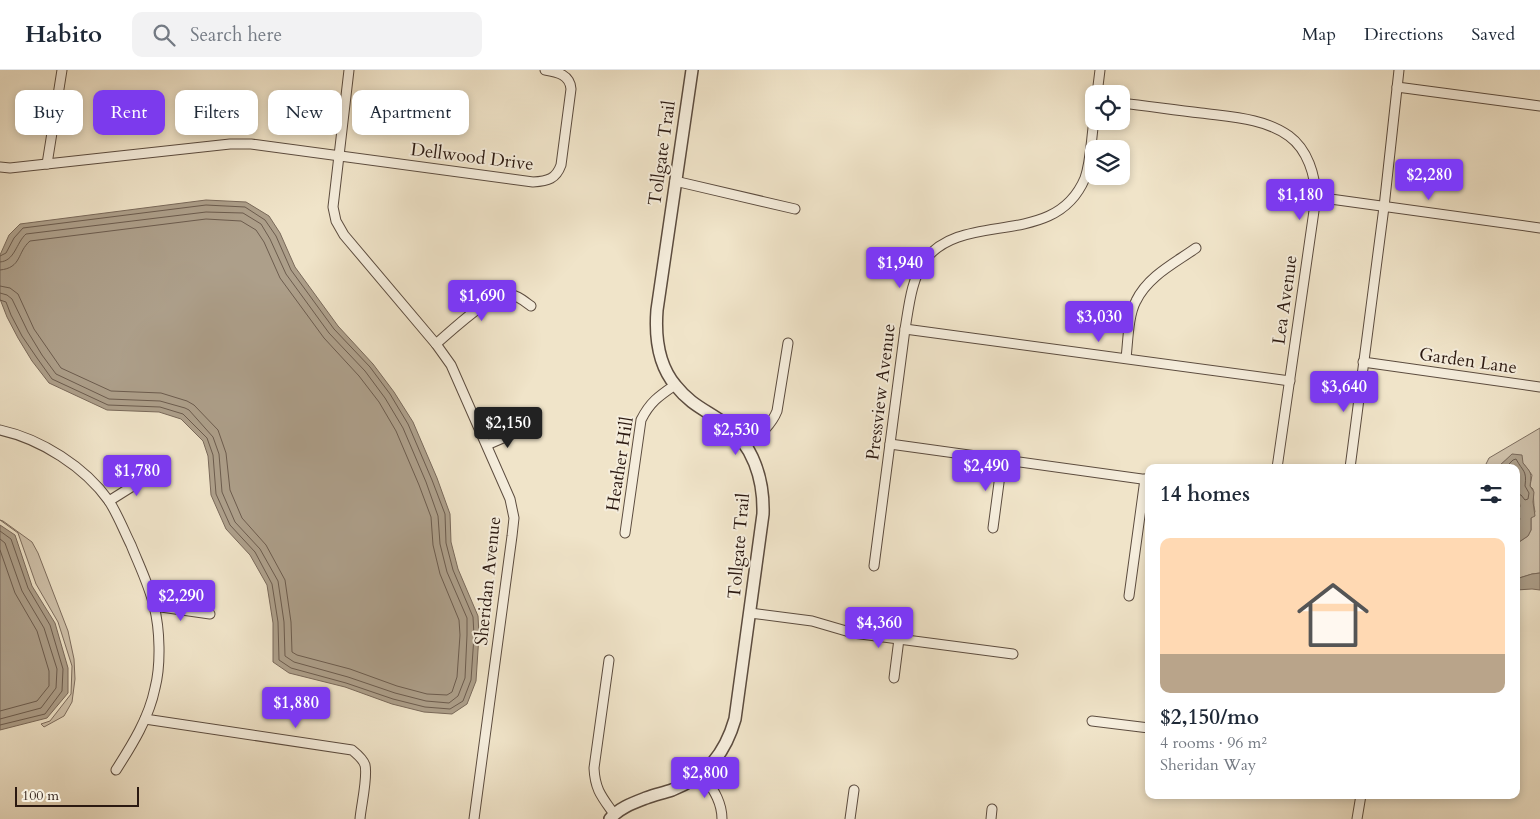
<!DOCTYPE html>
<html lang="en">
<head>
<meta charset="utf-8">
<style>
  :root { --surface:#fff; --page:#f2f2f3; --text:#1f2937; --muted:#747a83; --line:#e0e1e3; --accent:#7c3aed }
  body { margin:0; font-family:Cardo,serif; background:var(--page); color:var(--text); height:100vh; display:flex; flex-direction:column; font-size:19px; white-space:nowrap }
  * { box-sizing:border-box; margin:0 }
  p { font-size:16px; color:var(--muted) }
  .icon { flex:none; width:28px; height:28px; fill:none; stroke:currentColor; stroke-width:2; stroke-linecap:round; stroke-linejoin:round }
  .map { position:relative; flex:1; overflow:hidden }
  .details { position:absolute; left:1145px; top:394px; width:375px; height:335px; display:flex; flex-direction:column; background:var(--surface); border-radius:10px; box-shadow:0 2px 8px #0003 }
  .details>* { flex:none }
  .hud { position:absolute; left:15px; top:20px; width:475px; height:45px; display:flex; gap:10px }
  .controls { position:absolute; left:1085px; top:15px; display:grid; gap:10px }
  .controls a { display:grid; place-items:center; width:45px; height:45px; border-radius:10px; background:var(--surface); box-shadow:0 2px 8px #0003; font-size:25px }
  .scale { position:absolute; left:15px; bottom:12px; width:124px; box-sizing:border-box; padding-left:5px; border:2px solid #2b1911; border-top:0; font-size:14px; line-height:18px; white-space:nowrap; color:#2b1911; -webkit-text-stroke:4px #f5eddc; paint-order:stroke }
  .price { position:absolute; translate:-50% -42px; padding:0 11px; border-radius:5px; background:var(--accent); color:#fff; font-size:16px; line-height:32px; filter:drop-shadow(0 1px 2px #0008) }
  .price::after { content:''; position:absolute; left:50%; top:30px; width:15px; height:11px; margin-left:-8px; background:inherit; clip-path:polygon(0 0,100% 0,50% 100%) }
  .price.current { background:#222; color:#fff }
  ul { padding:0; list-style:none }
  li { display:grid; align-content:center; gap:10px; height:265px; padding:0 15px }
  li span { display:grid; place-items:center; height:155px; border-radius:10px; color:#555 }
  li>.icon { margin-inline-start:auto }
  span .icon { width:90px; height:90px; fill:#fffc; stroke-width:1 }
  li b { font-size:21px }
  h2 { display:flex; justify-content:space-between; align-items:center; height:60px; padding:0 15px; font-size:21px }
  .chip { padding:0 18px; border-radius:10px; background:var(--surface); box-shadow:0 2px 8px #0003; font-size:18px; line-height:45px }
  .chip.current { background:var(--accent); color:#fff }
  header { display:flex; align-items:center; gap:30px; box-sizing:border-box; height:70px; padding:0 25px; background:var(--surface); border-bottom:1px solid var(--line) }
  header strong { font-size:24px }
  nav { display:flex; gap:28px; margin-inline-start:auto; font-size:18px }
  .search { width:350px; height:45px; background:var(--page); display:flex; align-items:center; gap:12px; box-sizing:border-box; padding:0 18px; border-radius:10px; color:var(--muted); font-size:19px }
  .map>svg:first-child { display:block }
  .green { fill:#cfc1aa; stroke:#7d6d5e }
  .water { fill:#ad9f8a; stroke:#79695a }
  .lines { fill:none; stroke-linecap:round; stroke-linejoin:round }
  .shore { stroke:#6c5c4e; stroke-width:1 }
  .minor-casing { stroke:#5c4c3f; stroke-width:11 }
  .tertiary-casing { stroke:#5c4c3f; stroke-width:14 }
  .minor { stroke:#f5eddc; stroke-width:9 }
  .tertiary { stroke:#f5eddc; stroke-width:11 }
  .labels { text-anchor:middle; dominant-baseline:central; stroke-width:4; stroke-linejoin:round; paint-order:stroke }
  .street-label { font-size:18px; fill:#2b1911; stroke:#f5eddc }
</style>
</head>
<body>
<header>
<strong>Habito</strong>
<div class="search"><svg class="icon" aria-label="search" viewBox="0 0 24 24"><circle cx="10" cy="10" r="6"/><path d="M15 15l6 6"/></svg>Search here</div>
<nav><a>Map</a><a>Directions</a><a>Saved</a></nav>
</header>
<div class="map">
<svg width="1540" height="749" viewBox="0 0 1540 749">
  <rect width="100%" height="100%" fill="#f0e4c9"/>
  <filter id="stains"><feTurbulence type="fractalNoise" baseFrequency=".004" numOctaves="4"/><feColorMatrix values="0 0 0 0 .2 0 0 0 0 .09 0 0 0 0 .02 0 0 0 .5 -.17"/></filter>
  <radialGradient id="worn" r=".72"><stop offset=".6" stop-color="#630" stop-opacity="0"/><stop offset="1" stop-color="#630" stop-opacity=".3"/></radialGradient>
  <g class="green">
    <path d="M 1540,358 L 1540,503 L 1532,504 L 1516,509 L 1516,474 L 1528,466 L 1531,460 L 1531,448 L 1535,442 C 1533,433 1534,427 1533,419 L 1530,416 L 1532,405 L 1523,393 L 1513,384 L 1498,397 L 1484,398 L 1489,388 Z"/>
    <path d="M 0,450 L 3,451 L 32,472 L 38,483 L 68,561 L 74,589 L 75,609 L 72,632 L 64,646 L 44,657 L 41,654 L 50,651 L 71,624 L 72,596 L 58,552 L 36,514 L 18,463 Z"/>
  </g>
  <g class="water">
    <path d="M 206,130 L 246,132 L 269,146 L 280,163 L 295,197 L 338,256 L 373,294 L 394,322 L 413,352 L 437,408 L 450,444 L 451,472 L 458,499 L 478,546 L 479,565 L 476,611 L 467,634 L 452,644 L 424,642 L 392,634 L 345,617 L 289,603 L 273,592 L 273,553 L 267,515 L 250,485 L 226,459 L 211,425 L 208,386 L 203,371 L 181,349 L 159,342 L 107,340 L 49,313 L 32,291 L 18,268 L 7,247 L 0,229 L 0,185 L 9,165 L 20,154 Z"/>
    <path d="M 1512,384 L 1522,385 L 1523,393 C 1531,403 1532,402 1530,416 L 1534,422 L 1533,432 L 1535,446 L 1531,448 L 1531,460 L 1528,466 L 1516,474 L 1516,457 L 1520,449 L 1518,443 L 1520,436 L 1519,430 L 1516,427 L 1516,398 L 1498,397 Z"/>
    <path d="M 0,455 L 15,465 L 32,516 L 55,553 L 68,598 L 68,623 L 47,648 L 0,660 Z"/>
    <path d="M 1540,503 L 1540,520 L 1532,519 L 1516,520 L 1516,509 L 1532,504 Z"/>
  </g>
  <g class="lines">
    <g class="shore">
      <path d="M 0,186 L 6,183 L 14,168 L 23,158 L 206,135 L 245,137 L 265,150 L 276,166 L 291,200 L 334,259 L 370,297 L 390,324 L 408,354 L 432,410 L 445,444 L 446,473 L 453,500 L 473,547 L 474,566 L 471,610 L 463,631 L 450,639 L 425,637 L 393,629 L 346,613 L 291,598 L 279,590 L 278,552 L 272,514 L 255,482 L 230,455 L 216,424 L 213,385 L 207,368 L 183,344 L 160,337 L 108,335 L 52,309 L 37,288 L 22,266 L 11,245 L 6,232 L 0,230"/>
      <path d="M 0,192 C 15,191 16,173 26,164 L 206,142 L 243,143 L 261,154 L 270,169 L 286,204 L 329,263 L 365,301 L 385,328 L 403,358 L 426,412 L 438,446 L 440,474 L 447,502 L 467,548 L 467,565 L 465,608 L 458,626 L 449,633 L 426,631 L 395,623 L 348,607 L 294,592 L 285,586 L 284,552 L 278,511 L 260,479 L 235,452 L 222,422 L 219,384 L 213,367 L 189,340 L 185,338 L 160,331 L 109,329 L 56,304 L 42,285 L 28,262 L 12,229 L 7,225 L 0,223"/>
      <path d="M 0,200 C 22,198 17,182 30,171 L 206,149 L 241,151 L 256,160 L 264,172 L 280,208 L 324,268 L 359,306 L 379,332 L 396,361 L 419,415 L 431,447 L 433,475 L 440,504 L 459,550 L 460,565 L 457,607 L 452,622 L 447,625 L 427,624 L 397,616 L 350,599 L 297,585 L 292,582 L 291,552 L 285,510 L 266,475 L 242,448 L 230,420 L 226,383 L 218,360 L 194,335 L 187,331 L 161,323 L 111,321 L 61,298 L 34,259 L 18,224 L 10,218 L 0,216"/>
      <path d="M 1505,398 L 1513,390 L 1516,389 C 1523,402 1527,400 1525,416 L 1529,423 L 1528,429 L 1525,430 L 1521,425 L 1516,424"/>
      <path d="M 0,461 L 11,469 L 28,518 L 50,555 L 63,599 L 62,621 L 45,644 L 0,655"/>
      <path d="M 0,469 L 5,473 L 22,521 L 44,558 L 57,599 L 56,618 L 41,638 L 0,649"/>
      <path d="M 0,480 L 15,523 L 37,561 L 49,601 L 49,616 L 37,631 L 0,641"/>
    </g>
    <defs>
      <g id="minor">
        <path d="M 349,0 L 333,137 L 336,151 L 344,165 L 436,274 L 451,295 L 510,429 L 514,448 L 512,466 L 474,749"/>
        <path d="M 1397,17 L 1540,36"/>
        <path d="M 1097,24 L 1100,0"/>
        <path d="M 1121,33 C 1148,36 1174,40 1201,43 C 1230,47 1264,48 1289,66 C 1308,80 1315,105 1316,127 L 1277,398"/>
        <path d="M 47,94 L 62,0"/>
        <path d="M 0,97 L 10,98 L 230,74 L 251,74 L 533,112 C 548,111 556,109 561,95 L 571,19 C 570,5 558,2 545,0"/>
        <path d="M 675,111 L 795,139"/>
        <path d="M 1316,127 L 1540,158"/>
        <path d="M 905,259 L 1290,311"/>
        <path d="M 436,274 C 450,262 490,224 507,224 C 516,224 524,231 531,236"/>
        <path d="M 1126,288 C 1128,272 1128,246 1136,231 C 1148,206 1175,193 1196,178"/>
        <path d="M 1363,292 L 1540,317"/>
        <path d="M 0,360 C 41,369 85,397 109,431 C 118,445 124,461 131,475 C 139,495 149,515 154,536 C 160,559 161,595 155,618 C 149,648 132,675 116,700"/>
        <path d="M 890,374 L 1149,410"/>
        <path d="M 487,375 L 519,361"/>
        <path d="M 746,376 C 759,365 771,356 777,341 L 788,273"/>
        <path d="M 1350,398 L 1384,137 L 1399,0"/>
        <path d="M 109,431 L 152,404"/>
        <path d="M 993,458 L 1002,390"/>
        <path d="M 625,463 L 641,350 C 650,332 659,326 675,315"/>
        <path d="M 874,496 L 905,259 C 909,236 911,210 925,190 C 963,139 1055,180 1085,108 C 1091,91 1091,69 1094,51"/>
        <path d="M 1129,526 L 1145,409"/>
        <path d="M 154,536 L 210,544"/>
        <path d="M 750,543 L 812,551 L 853,563 L 1013,584"/>
        <path d="M 609,590 L 594,698 C 595,720 602,727 614,744"/>
        <path d="M 894,608 L 899,569"/>
        <path d="M 145,649 L 352,680 C 357,684 363,689 365,695 C 368,707 361,736 360,749"/>
        <path d="M 1092,651 L 1149,658"/>
        <path d="M 703,704 C 712,718 722,731 722,749"/>
        <path d="M 850,749 L 854,720"/>
        <path d="M 991,749 L 992,739"/>
        <path d="M 1357,749 L 1361,725"/>
      </g>
      <path id="tertiary" d="M 610,749 C 619,738 633,733 646,728 C 654,725 663,723 672,720 C 706,707 725,684 735,649 L 763,444 C 764,409 753,374 724,353 C 706,340 691,335 676,316 C 658,295 655,266 657,240 L 692,0"/>
    </defs>
    <use href="#minor" class="minor-casing"/>
    <use href="#tertiary" class="tertiary-casing"/>
    <use href="#minor" class="minor"/>
    <use href="#tertiary" class="tertiary"/>
  </g>
  <g class="labels">
    <g class="street-label">
      <text transform="translate(662 83) rotate(-82)">Tollgate Trail</text>
      <text transform="translate(472 87) rotate(7)">Dellwood Drive</text>
      <text transform="translate(1285 230) rotate(-82)">Lea Avenue</text>
      <text transform="translate(1468 291) rotate(8)">Garden Lane</text>
      <text transform="translate(881 322) rotate(-83)">Pressview Avenue</text>
      <text transform="translate(620 394) rotate(-81)">Heather Hill</text>
      <text transform="translate(739 476) rotate(-85)">Tollgate Trail</text>
      <text transform="translate(488 511) rotate(-84)">Sheridan Avenue</text>
    </g>
  </g>
  <rect width="100%" height="100%" filter="url(#stains)"/>
  <rect width="100%" height="100%" fill="url(#worn)"/>
</svg>
<div class="controls">
<a><svg class="icon" aria-label="locate" viewBox="0 0 24 24"><circle cx="12" cy="12" r="6"/><path d="M12 2v4M12 18v4M2 12h4M18 12h4"/></svg></a>
<a><svg class="icon" aria-label="layers" viewBox="0 0 24 24"><path d="M12 4l9 5-9 5-9-5zM3 14l9 5 9-5"/></svg></a>
</div>
<div class="scale">100 m</div>
<b class="price" style="left:1429px;top:131px">$2,280</b>
<b class="price" style="left:1300px;top:151px">$1,180</b>
<b class="price" style="left:900px;top:219px">$1,940</b>
<b class="price" style="left:482px;top:252px">$1,690</b>
<b class="price" style="left:1099px;top:273px">$3,030</b>
<b class="price" style="left:1344px;top:343px">$3,640</b>
<b class="price current" style="left:508px;top:379px">$2,150</b>
<b class="price" style="left:736px;top:386px">$2,530</b>
<b class="price" style="left:986px;top:422px">$2,490</b>
<b class="price" style="left:137px;top:427px">$1,780</b>
<b class="price" style="left:181px;top:552px">$2,290</b>
<b class="price" style="left:879px;top:579px">$4,360</b>
<b class="price" style="left:296px;top:659px">$1,880</b>
<b class="price" style="left:705px;top:729px">$2,800</b>
<div class="hud">
<a class="chip">Buy</a>
<a class="chip current">Rent</a>
<a class="chip">Filters</a>
<a class="chip">New</a>
<a class="chip">Apartment</a>
</div>
<section class="details">
<h2>14 homes<svg class="icon" aria-label="filters" viewBox="0 0 24 24"><path d="M4 7h16M4 17h16"/><circle cx="9" cy="7" r="2"/><circle cx="15" cy="17" r="2"/></svg></h2>
<ul>
<li><span style="background:linear-gradient(#ffd9b3 75%,#b9a48a 0)"><svg class="icon" aria-label="home" viewBox="0 0 24 24"><path d="M3 11l9-7 9 7M6 9v11h12V9"/></svg></span><div><b>$2,150/mo</b><p>4 rooms · 96 m²</p><p>Sheridan Way</p></div></li>
</ul>
</section>
</div>
</body>
</html>
